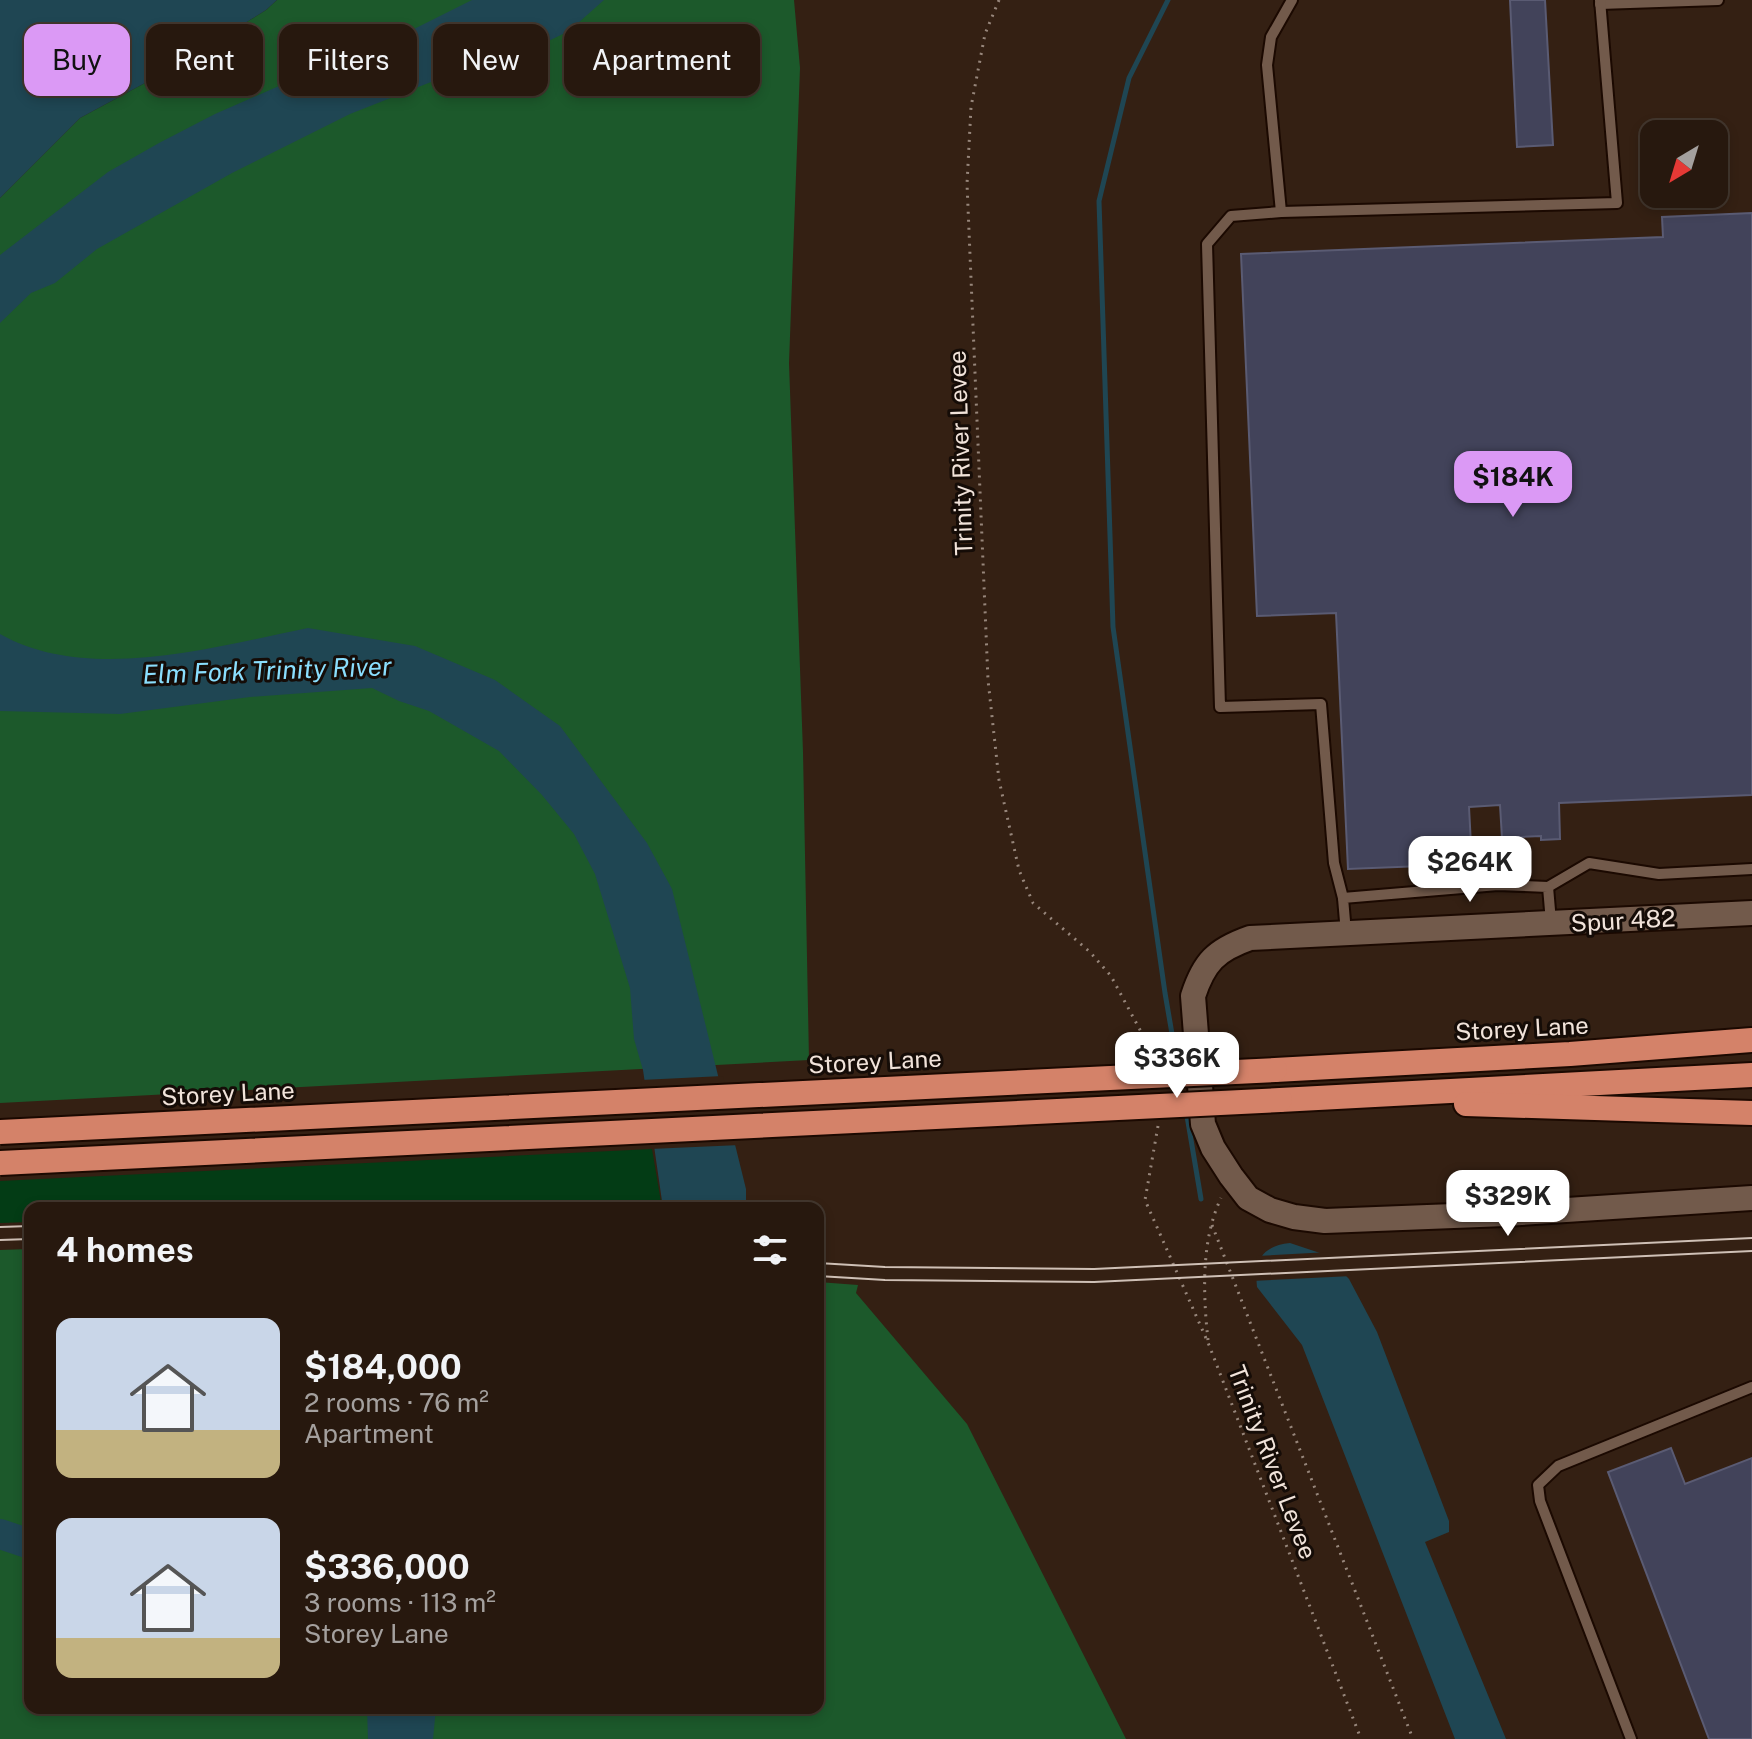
<!DOCTYPE html>
<html lang="en">
<head>
<meta charset="utf-8">
<style>
  :root { --surface:#27180e; --page:#33251c; --text:#f1f3f6; --muted:#a4a09e; --line:#43372e; --accent:#db99f5 }
  body { margin:0; font-family:"Public Sans",sans-serif; background:var(--page); color:var(--text); height:100vh; display:flex; flex-direction:column; font-size:30px; white-space:nowrap }
  * { box-sizing:border-box; margin:0 }
  p { font-size:26px; color:var(--muted) }
  .icon { flex:none; width:44px; height:44px; fill:none; stroke:currentColor; stroke-width:2; stroke-linecap:round; stroke-linejoin:round }
  .map { position:relative; flex:1; overflow:hidden }
  .panel { position:absolute; left:24px; top:1202px; width:800px; height:512px; display:flex; flex-direction:column; background:var(--surface); border-radius:16px; box-shadow:0 4px 12px #0003,0 0 0 2px var(--line) }
  .panel>* { flex:none }
  .top-card { position:absolute; left:24px; top:24px; width:800px; height:72px; display:flex; gap:16px }
  .needle { width:52px; rotate:218deg }
  .buttons { position:absolute; left:1640px; top:120px; display:grid; gap:16px }
  .buttons a { display:grid; place-items:center; width:88px; height:88px; border-radius:16px; background:var(--surface); box-shadow:0 4px 12px #0003,0 0 0 2px var(--line); font-size:40px }
  .price { position:absolute; translate:-50% -68px; padding:0 18px; border-radius:16px; background:#fff; color:#222; font-size:26px; line-height:52px; filter:drop-shadow(0 2px 4px #0008) }
  .price::after { content:''; position:absolute; left:50%; top:48px; width:24px; height:18px; margin-left:-12px; background:inherit; clip-path:polygon(0 0,100% 0,50% 100%) }
  .price.selected { background:var(--accent); color:#111 }
  ul { padding:0; list-style:none }
  li { display:flex; align-items:center; gap:24px; height:200px; padding:0 32px }
  li span { display:grid; place-items:center; flex:none; width:224px; height:160px; border-radius:16px; color:#555 }
  li>.icon { margin-inline-start:auto }
  span .icon { width:96px; height:96px; fill:#fffc; stroke-width:1 }
  li b { font-size:34px }
  h2 { display:flex; justify-content:space-between; align-items:center; height:96px; padding:0 32px; font-size:34px }
  .chip { padding:0 28px; border-radius:16px; background:var(--surface); box-shadow:0 4px 12px #0003,0 0 0 2px var(--line); font-size:28px; line-height:72px }
  .chip.selected { background:var(--accent); color:#111 }
  .map>svg:first-child { display:block }
  .green { fill:#033c15 }
  .forest { fill:#1c592b }
  .water { fill:#1f4653 }
  .pier { fill:#342013 }
  .lines { fill:none; stroke-linecap:round; stroke-linejoin:round }
  .stream { stroke:#1f4653; stroke-width:5 }
  .river { stroke:#1f4653; stroke-width:30 }
  .building { fill:#42435a; stroke:#5a5b73; stroke-width:2 }
  .service-casing { stroke:#1b0901; stroke-width:14 }
  .secondary-casing { stroke:#1b0901; stroke-width:28 }
  .motorway-casing { stroke:#1b0901; stroke-width:28 }
  .path { stroke:#97867b; stroke-width:3; stroke-dasharray:2 6; stroke-linecap:butt }
  .service { stroke:#725a4b; stroke-width:10 }
  .secondary { stroke:#725a4b; stroke-width:24 }
  .motorway { stroke:#d48269; stroke-width:24 }
  .tram { stroke:#cfc0b6; stroke-width:2 }
  .motorway-bridge-casing { stroke:#1b0901; stroke-width:28; stroke-linecap:butt }
  .motorway-bridge { stroke:#d48269; stroke-width:24 }
  .labels { text-anchor:middle; dominant-baseline:central; stroke-width:6; stroke-linejoin:round; paint-order:stroke }
  .street-label { font-size:24px; fill:#f1e3da; stroke:#150c07 }
  .water-label { font-size:26px; font-style:italic; fill:#8adefd; stroke:#150c07 }
</style>
</head>
<body>
<div class="map">
<svg width="1752" height="1739" viewBox="0 0 1752 1739">
  <rect width="100%" height="100%" fill="#342013"/>
  <path class="green" d="M 652,1149 L 662,1208 L 30,1208 L 30,1222 L 0,1223 L 0,1181 Z"/>
  <g class="forest">
    <path d="M 277,0 L 794,0 L 800,68 L 789,363 L 803,752 L 809,1060 L 0,1103 L 0,198 L 80,118 L 169,70 L 266,10 Z"/>
    <path d="M 30,1249 L 30,1708 L 818,1708 L 818,1282 L 858,1285 L 856,1293 L 967,1424 L 1126,1739 L 0,1739 L 0,1250 Z"/>
  </g>
  <g class="water">
    <path d="M 0,0 L 277,0 L 266,10 L 169,70 L 80,118 L 0,198 Z"/>
    <path d="M 472,0 L 604,0 L 569,31 L 526,52 L 469,67 L 350,114 L 232,173 L 97,249 L 55,283 L 31,293 L 0,323 L 0,255 L 108,172 L 159,143 L 215,114 L 345,57 L 398,37 Z"/>
    <path d="M 308,628 L 415,646 L 495,680 L 560,726 L 647,843 L 672,889 L 746,1189 L 746,1208 L 663,1208 L 643,1070 L 634,1039 L 630,988 L 595,874 L 574,834 L 542,795 L 499,751 L 429,711 L 399,701 L 372,688 L 250,697 L 120,714 L 0,711 L 0,634 C 89,684 214,647 308,628 Z"/>
    <path d="M 1290,1243 L 1326,1255 L 1349,1279 L 1377,1332 L 1449,1521 L 1449,1532 L 1425,1542 L 1506,1739 L 1455,1739 L 1302,1345 L 1257,1287 C 1254,1259 1263,1246 1290,1243 Z"/>
    <path d="M 367,1708 L 436,1708 L 433,1739 L 368,1739 Z"/>
  </g>
  <g class="pier">
    <path d="M 723,1076 L 740,1145 L 650,1149 L 641,1080 Z"/>
    <path d="M 1329,1252 L 1352,1276 L 1252,1281 L 1257,1256 Z"/>
  </g>
  <g class="lines">
    <g class="stream">
      <path d="M 1168,0 L 1129,78 L 1099,201 L 1113,627 L 1165,993 L 1178,1069"/>
      <path d="M 1186,1110 L 1201,1199"/>
    </g>
    <path class="river" d="M 0,1534 L 30,1544"/>
  </g>
  <g class="building">
    <path d="M 1510,0 L 1545,0 L 1553,145 L 1517,147 Z"/>
    <path d="M 1752,213 L 1752,795 L 1559,803 L 1560,839 L 1541,840 L 1541,836 L 1502,838 L 1500,805 L 1469,807 L 1472,864 L 1348,869 L 1336,613 L 1257,616 L 1241,254 L 1663,237 L 1662,217 Z"/>
    <path d="M 1671,1448 L 1685,1484 L 1752,1458 L 1752,1739 L 1709,1739 L 1608,1472 Z"/>
  </g>
  <g class="lines">
    <defs>
      <g id="service">
        <path d="M 1600,4 L 1718,0"/>
        <path d="M 1281,212 L 1267,65 L 1271,37 L 1292,0"/>
        <path d="M 1548,887 L 1589,863 L 1659,874 L 1752,869"/>
        <path d="M 1343,898 L 1334,863 L 1321,704 L 1220,707 L 1207,244 L 1231,216 L 1281,212 L 1617,203 L 1600,0"/>
        <path d="M 1346,933 L 1343,898 L 1498,885 L 1548,887 L 1551,922"/>
        <path d="M 1631,1739 L 1540,1501 L 1538,1485 L 1558,1466 L 1752,1387"/>
      </g>
      <path id="secondary" d="M 1752,913 L 1250,938 C 1216,950 1204,962 1193,996 L 1203,1124 L 1213,1148 L 1231,1176 L 1248,1198 L 1270,1210 L 1294,1217 L 1325,1221 L 1505,1214 L 1752,1198"/>
      <g id="motorway">
        <path d="M 1275,1070 L 1570,1054 L 1752,1040"/>
        <path d="M 1280,1100 L 1752,1075"/>
        <path d="M 1466,1104 L 1752,1113"/>
      </g>
    </defs>
    <use href="#service" class="service-casing"/>
    <use href="#secondary" class="secondary-casing"/>
    <use href="#motorway" class="motorway-casing"/>
    <g class="path">
      <path d="M 999,0 L 985,34 L 971,107 L 967,184 L 988,680 L 999,780 L 1019,870 L 1033,903 L 1090,952 L 1111,976 L 1146,1041 L 1148,1055"/>
      <path d="M 1158,1126 L 1145,1200 L 1209,1345 L 1361,1739"/>
      <path d="M 1212,1225 L 1413,1739"/>
      <path d="M 1208,1340 C 1203,1294 1201,1240 1221,1198"/>
    </g>
    <use href="#service" class="service"/>
    <use href="#secondary" class="secondary"/>
    <use href="#motorway" class="motorway"/>
    <g class="tram">
      <path d="M 0,1227 L 30,1226"/>
      <path d="M 0,1240 L 30,1239"/>
      <path d="M 818,1263 L 885,1267 L 1094,1269 L 1752,1238"/>
      <path d="M 818,1276 L 885,1280 L 1094,1282 L 1752,1251"/>
    </g>
    <defs>
      <g id="motorway-bridge">
        <path d="M 0,1132 L 1275,1070"/>
        <path d="M 0,1163 L 1280,1100"/>
      </g>
    </defs>
    <use href="#motorway-bridge" class="motorway-bridge-casing"/>
    <use href="#motorway-bridge" class="motorway-bridge"/>
  </g>
  <g class="labels">
    <g class="street-label">
      <text transform="translate(960 453) rotate(-92)">Trinity River Levee</text>
      <text transform="translate(1623 920) rotate(-3)">Spur 482</text>
      <text transform="translate(1522 1028) rotate(-3)">Storey Lane</text>
      <text transform="translate(875 1061) rotate(-3)">Storey Lane</text>
      <text transform="translate(228 1093) rotate(-3)">Storey Lane</text>
      <text transform="translate(1273 1462) rotate(69)">Trinity River Levee</text>
    </g>
    <g class="water-label">
      <text transform="translate(267 670) rotate(-2)">Elm Fork Trinity River</text>
    </g>
  </g>
</svg>
<div class="buttons">
<a><svg class="needle" viewBox="-14 -14 28 28"><path d="M0-13l5 13h-10z" fill="#e53935"/><path d="M0 13l5-13h-10z" fill="#a4a09e"/></svg></a>
</div>
<b class="price selected" style="left:1513px;top:519px">$184K</b>
<b class="price" style="left:1470px;top:904px">$264K</b>
<b class="price" style="left:1177px;top:1100px">$336K</b>
<b class="price" style="left:1508px;top:1238px">$329K</b>
<div class="top-card">
<a class="chip selected">Buy</a>
<a class="chip">Rent</a>
<a class="chip">Filters</a>
<a class="chip">New</a>
<a class="chip">Apartment</a>
</div>
<section class="panel">
<h2>4 homes<svg class="icon" aria-label="filters" viewBox="0 0 24 24"><path d="M4 7h16M4 17h16"/><circle cx="9" cy="7" r="2"/><circle cx="15" cy="17" r="2"/></svg></h2>
<ul>
<li><span style="background:linear-gradient(#c9d6e8 70%,#c2b280 0)"><svg class="icon" aria-label="home" viewBox="0 0 24 24"><path d="M3 11l9-7 9 7M6 9v11h12V9"/></svg></span><div><b>$184,000</b><p>2 rooms · 76 m²</p><p>Apartment</p></div></li>
<li><span style="background:linear-gradient(#c9d6e8 75%,#c2b280 0)"><svg class="icon" aria-label="home" viewBox="0 0 24 24"><path d="M3 11l9-7 9 7M6 9v11h12V9"/></svg></span><div><b>$336,000</b><p>3 rooms · 113 m²</p><p>Storey Lane</p></div></li>
</ul>
</section>
</div>
</body>
</html>
